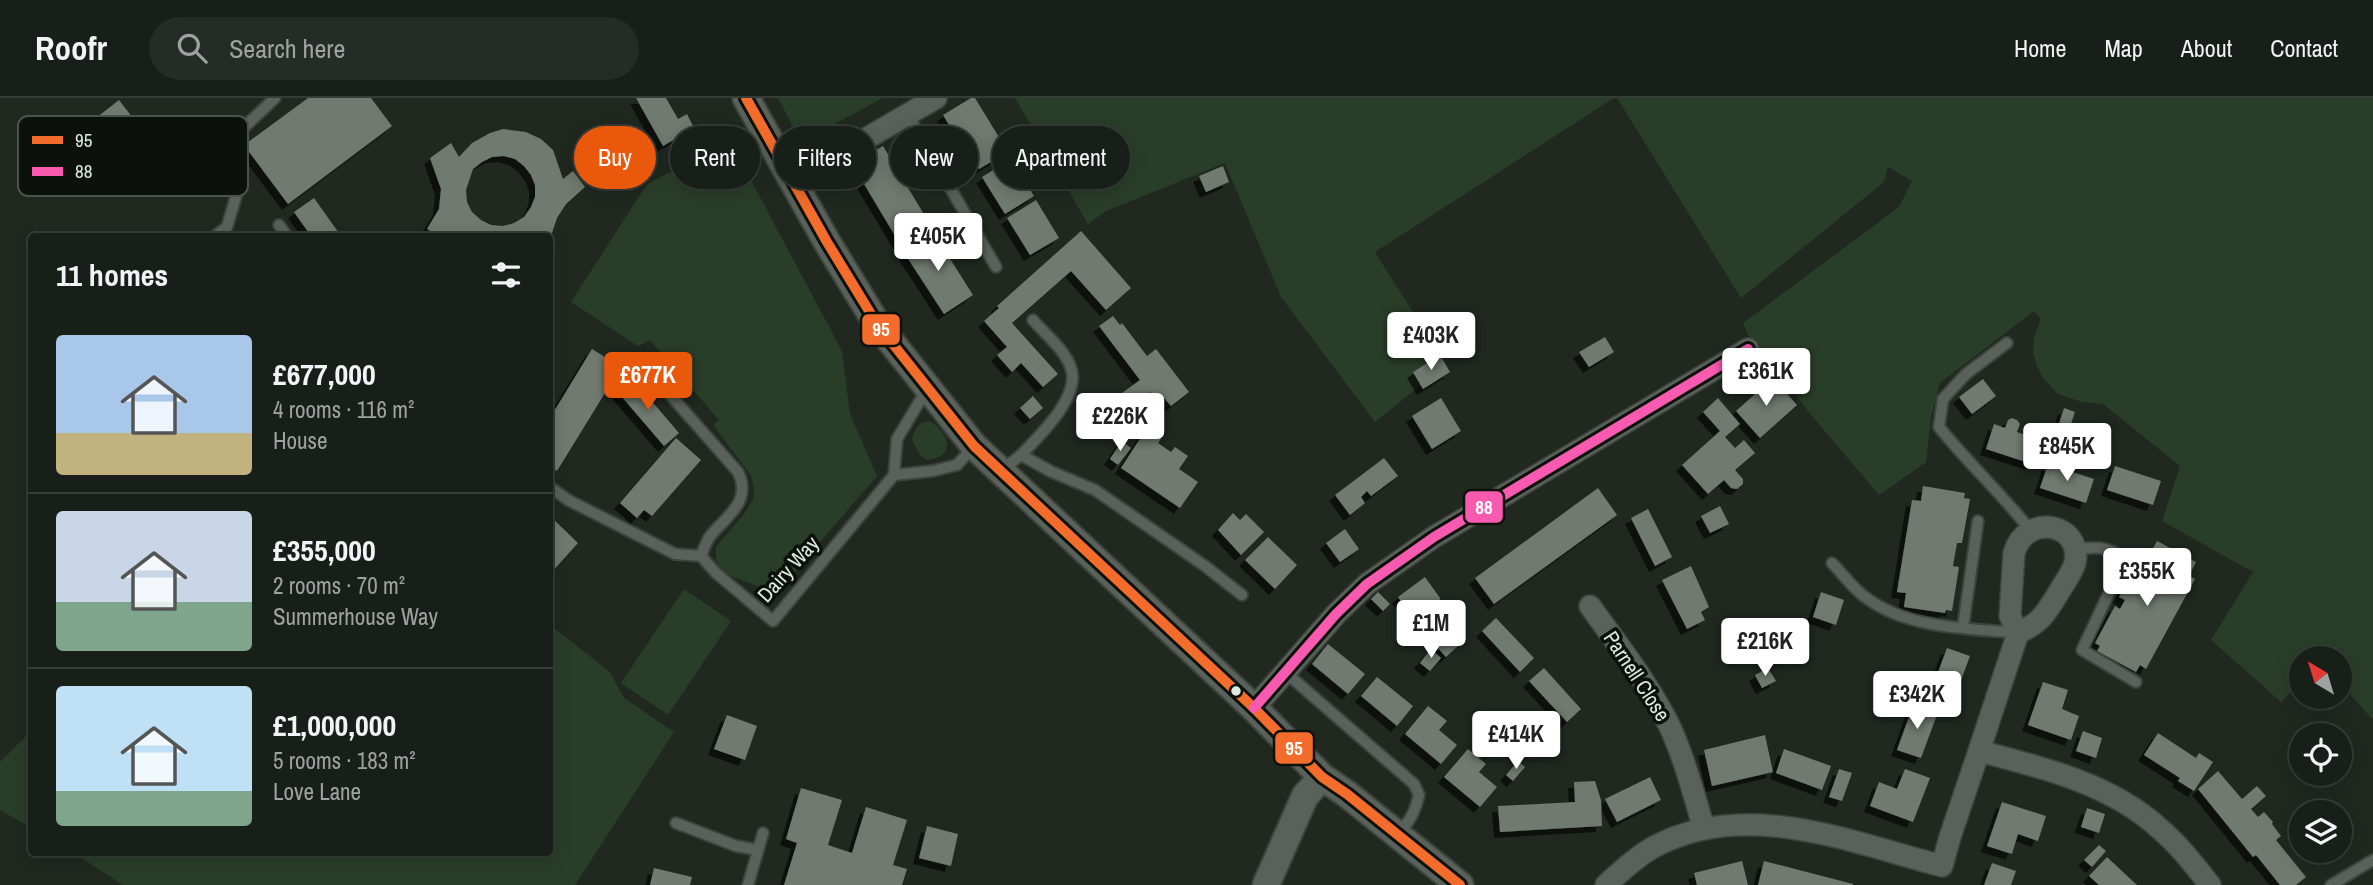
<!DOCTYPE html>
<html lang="en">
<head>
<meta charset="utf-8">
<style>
  :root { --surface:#181e18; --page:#252b25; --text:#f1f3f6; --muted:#9fa2a2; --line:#363c37; --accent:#ea580c }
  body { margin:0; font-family:"Archivo Narrow",sans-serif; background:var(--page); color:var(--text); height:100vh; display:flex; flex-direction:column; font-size:26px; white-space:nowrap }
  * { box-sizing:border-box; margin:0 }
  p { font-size:23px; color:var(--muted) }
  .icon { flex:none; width:38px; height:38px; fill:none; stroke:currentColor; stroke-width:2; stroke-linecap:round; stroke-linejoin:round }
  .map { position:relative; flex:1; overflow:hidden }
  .sheet { position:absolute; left:28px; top:135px; width:525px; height:623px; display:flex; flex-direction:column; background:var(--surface); border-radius:7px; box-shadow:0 4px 18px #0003,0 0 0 2px var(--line) }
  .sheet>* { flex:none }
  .hud { position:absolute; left:574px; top:28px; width:665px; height:63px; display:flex; gap:14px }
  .needle { width:46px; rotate:322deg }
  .controls { position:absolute; left:2289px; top:548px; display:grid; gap:14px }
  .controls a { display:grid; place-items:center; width:63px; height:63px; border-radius:50%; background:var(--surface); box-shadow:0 4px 18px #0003,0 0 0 2px var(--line); font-size:35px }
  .price { position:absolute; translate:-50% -60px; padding:0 16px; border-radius:7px; background:#fff; color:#222; font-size:23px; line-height:46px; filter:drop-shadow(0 2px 4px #0008) }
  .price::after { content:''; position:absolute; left:50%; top:42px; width:21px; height:16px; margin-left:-10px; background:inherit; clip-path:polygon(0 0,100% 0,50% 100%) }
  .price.selected { background:var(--accent); color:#fff }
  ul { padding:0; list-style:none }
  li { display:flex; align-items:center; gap:21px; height:175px; padding:0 28px }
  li+li { border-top:2px solid var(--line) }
  li span { display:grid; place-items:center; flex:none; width:196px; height:140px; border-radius:7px; color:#555 }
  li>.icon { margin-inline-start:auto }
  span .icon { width:84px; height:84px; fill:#fffc; stroke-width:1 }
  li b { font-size:30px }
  h2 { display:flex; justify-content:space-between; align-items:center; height:84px; padding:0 28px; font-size:30px }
  .pill { padding:0 24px; border-radius:32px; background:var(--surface); box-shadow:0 4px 18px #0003,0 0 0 2px var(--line); font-size:24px; line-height:63px }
  .pill.selected { background:var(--accent); color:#fff }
  header { display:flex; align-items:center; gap:42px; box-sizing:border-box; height:98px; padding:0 35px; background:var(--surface); border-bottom:2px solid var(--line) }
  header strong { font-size:33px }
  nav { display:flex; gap:38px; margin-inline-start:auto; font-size:24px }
  .search { width:490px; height:63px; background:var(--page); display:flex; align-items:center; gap:18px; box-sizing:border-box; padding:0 24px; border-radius:38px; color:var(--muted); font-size:26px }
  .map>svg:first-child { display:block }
  .green { fill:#293e29 }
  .building { fill:#6f7a6f; fill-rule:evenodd; filter:url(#shadow) }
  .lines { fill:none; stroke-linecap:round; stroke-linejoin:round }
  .service-casing { stroke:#3d433d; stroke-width:14 }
  .minor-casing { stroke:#3d433d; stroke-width:24 }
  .tertiary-casing { stroke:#3d433d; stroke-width:30 }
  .service { stroke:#5a605a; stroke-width:10 }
  .minor { stroke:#5a605a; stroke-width:21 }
  .tertiary { stroke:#5a605a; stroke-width:26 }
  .bus-1-casing { stroke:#0c120b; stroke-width:16 }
  .bus-2-casing { stroke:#0c120b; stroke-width:16 }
  .bus-1 { stroke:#f36c2b; stroke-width:10 }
  .bus-2 { stroke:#f75aaf; stroke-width:10 }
  .bus-dot { fill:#dfe9df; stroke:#0c120b; stroke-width:2.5 }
  .labels { text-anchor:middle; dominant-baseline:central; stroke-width:7; stroke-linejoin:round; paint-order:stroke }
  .street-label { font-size:21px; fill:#dfe9df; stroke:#0c120b }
  .key { fill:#0c120b; stroke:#4b524b; stroke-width:2 }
  .key-label { font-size:19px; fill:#dfe9df }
  .line-badge { stroke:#0c120b; stroke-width:2.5 }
  .badge-label { font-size:19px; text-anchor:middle; font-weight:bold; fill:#fff }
</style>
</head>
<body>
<header>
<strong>Roofr</strong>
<div class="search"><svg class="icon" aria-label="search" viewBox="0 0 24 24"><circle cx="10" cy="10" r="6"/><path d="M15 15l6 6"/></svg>Search here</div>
<nav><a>Home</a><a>Map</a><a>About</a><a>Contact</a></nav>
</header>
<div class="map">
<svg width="2373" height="787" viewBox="0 0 2373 787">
  <defs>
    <filter id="shadow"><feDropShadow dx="-6" dy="6" stdDeviation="0" flood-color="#0009"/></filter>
  </defs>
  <rect width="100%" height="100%" fill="#202820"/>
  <g class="green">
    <path d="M 778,0 L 883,0 L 801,44 Z"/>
    <path d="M 1015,0 L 1614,0 L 1375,154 L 1440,257 L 1413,274 L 1421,287 L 1375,324 L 1281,199 L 1225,65 L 1106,113 L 1088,126 Z"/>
    <path d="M 1617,0 L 2373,0 L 2373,622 L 2340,585 L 2340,560 L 2301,560 L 2301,585 L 2281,604 L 2211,542 L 2253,474 L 2162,423 L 2180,368 L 2103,306 L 2082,304 L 2058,296 L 2043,280 L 2037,268 L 2033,253 L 2034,239 L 2041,221 L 2034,213 L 1940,285 L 1931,319 L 1926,364 L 1879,397 L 1812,318 L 1778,275 L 1758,260 L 1743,225 L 1899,109 L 1912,83 L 1888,69 L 1884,84 L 1741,200 Z"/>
    <path d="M 730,43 L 842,253 L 850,316 L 877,378 L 776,495 L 723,475 L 716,462 L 716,449 L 744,416 L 753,402 L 754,391 L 752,379 L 713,327 L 719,322 L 650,242 L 638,248 L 571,204 L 647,86 Z"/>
    <path d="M 930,323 C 950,337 957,359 926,362 L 920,357 L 912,342 C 914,331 918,324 930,323 Z"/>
    <path d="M 684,491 L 731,523 L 668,617 L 621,585 Z"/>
    <path d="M 550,527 L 610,574 L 624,600 L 674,634 L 575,787 L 123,787 L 72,754 L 550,754 Z"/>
    <path d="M 31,633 L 31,632 L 31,730 L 0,712 L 0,664 Z"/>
  </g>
  <g class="building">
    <path d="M 308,0 L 371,0 L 392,28 L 288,106 L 244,47 Z"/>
    <path d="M 636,0 L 666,0 L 678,21 L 687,16 L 694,30 L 663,48 Z"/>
    <path d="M 971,0 L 975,0 L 1008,54 L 979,71 L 956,34 L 954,35 L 943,17 Z"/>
    <path d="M 119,2 L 149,41 L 98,80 L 68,42 Z"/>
    <path d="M 503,31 L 526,34 L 541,41 L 553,52 L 563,81 L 573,73 L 585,89 L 566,106 L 557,120 L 551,138 L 461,138 L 457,135 L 453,138 L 439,138 L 427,131 L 439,111 L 441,91 L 430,60 L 451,45 L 459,59 L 472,45 L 490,35 ZM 504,58 L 515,61 L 524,68 L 531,77 L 535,87 L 535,99 L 531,109 L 524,119 L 514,125 L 503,128 L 491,127 L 481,122 L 472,114 L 467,104 L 466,92 L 473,71 L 482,64 L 492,59 Z"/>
    <path d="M 883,48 L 931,128 L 900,146 L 852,66 Z"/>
    <path d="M 1011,61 L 1034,98 L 1005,116 L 982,79 Z"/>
    <path d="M 1223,68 L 1229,84 L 1206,94 L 1199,78 Z"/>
    <path d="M 314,100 L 341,138 L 311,138 L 294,114 Z"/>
    <path d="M 1036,102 L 1059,140 L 1030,157 L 1007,120 Z"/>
    <path d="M 1081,133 L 1131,190 L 1106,212 L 1071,173 L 1012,225 L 1058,276 L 1043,289 L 1021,265 L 1012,274 L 997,257 L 1007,249 L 984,223 L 999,210 L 997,208 Z"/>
    <path d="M 933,134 L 973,197 L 944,216 L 903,153 Z"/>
    <path d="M 1113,218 L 1120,227 L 1122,225 L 1147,258 L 1156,251 L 1189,294 L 1171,308 L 1164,300 L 1158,305 L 1150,294 L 1132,308 L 1122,295 L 1140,282 L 1099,228 Z"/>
    <path d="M 1605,239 L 1614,254 L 1589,269 L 1579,254 Z"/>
    <path d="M 592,251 L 621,269 L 557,373 L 550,368 L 550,320 Z"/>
    <path d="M 1440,257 L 1450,274 L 1423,291 L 1413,274 Z"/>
    <path d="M 631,279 L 679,335 L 664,348 L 616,292 Z"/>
    <path d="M 1773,280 L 1797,307 L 1760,340 L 1736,313 Z"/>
    <path d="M 1983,281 L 1996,298 L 1972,316 L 1959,299 Z"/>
    <path d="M 1033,298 L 1043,310 L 1030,321 L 1020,310 Z"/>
    <path d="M 1441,300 L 1461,333 L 1432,351 L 1412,318 Z"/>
    <path d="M 1718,300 L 1740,326 L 1725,339 L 1735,350 L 1744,342 L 1755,355 L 1735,372 L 1743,381 L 1743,386 L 1737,391 L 1731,390 L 1724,382 L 1708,396 L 1682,367 L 1720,333 L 1703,314 Z"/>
    <path d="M 2064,310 L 2075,314 L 2068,335 L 2057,332 Z"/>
    <path d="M 2012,320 L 2017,322 L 2020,326 L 2017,334 L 2040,342 L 2032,366 L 1986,351 L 1994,326 L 2005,330 L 2008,322 Z"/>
    <path d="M 1153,328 L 1164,336 L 1158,345 L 1171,354 L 1175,349 L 1188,358 L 1179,371 L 1198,384 L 1180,410 L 1121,370 L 1143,336 Z"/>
    <path d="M 676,340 L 701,362 L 652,418 L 644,412 L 637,420 L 620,405 Z"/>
    <path d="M 1122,343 L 1131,350 L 1118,367 L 1110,361 Z"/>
    <path d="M 1384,360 L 1398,378 L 1371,398 L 1367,393 L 1361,399 L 1365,405 L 1350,417 L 1335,397 Z"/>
    <path d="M 2048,366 L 2094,381 L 2086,405 L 2040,390 Z"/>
    <path d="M 2115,368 L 2161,383 L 2153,407 L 2107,392 Z"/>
    <path d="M 1923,388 L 1965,395 L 1964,400 L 1970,401 L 1962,445 L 1957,445 L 1953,468 L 1959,469 L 1952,513 L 1946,512 L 1945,515 L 1904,509 L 1906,495 L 1897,494 L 1912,402 L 1921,403 Z"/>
    <path d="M 1598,390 L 1617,417 L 1494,506 L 1475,480 Z"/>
    <path d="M 1720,408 L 1729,426 L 1710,435 L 1701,418 Z"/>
    <path d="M 1648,411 L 1672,459 L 1655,468 L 1631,420 Z"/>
    <path d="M 1233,415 L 1240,422 L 1246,416 L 1264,434 L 1241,457 L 1218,432 Z"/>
    <path d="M 550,418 L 578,445 L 550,476 Z"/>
    <path d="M 1345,431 L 1359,451 L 1340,464 L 1326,445 Z"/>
    <path d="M 1268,439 L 1297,467 L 1275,491 L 1245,462 Z"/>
    <path d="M 2157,443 L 2196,464 L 2189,478 L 2195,481 L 2146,571 L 2140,567 L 2136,574 L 2097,553 L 2100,548 L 2095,545 L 2115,508 L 2120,511 L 2125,502 L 2119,499 L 2139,462 L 2145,465 Z"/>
    <path d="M 1691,468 L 1709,509 L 1701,514 L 1705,522 L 1687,531 L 1662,482 Z"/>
    <path d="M 1425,479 L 1440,500 L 1439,509 L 1416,525 L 1398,499 Z"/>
    <path d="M 1378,494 L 1390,506 L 1383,513 L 1371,501 Z"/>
    <path d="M 1821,494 L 1844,502 L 1836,527 L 1813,519 Z"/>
    <path d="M 1496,520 L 1534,560 L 1520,574 L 1482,533 Z"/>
    <path d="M 1448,535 L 1459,547 L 1446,559 L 1435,547 Z"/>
    <path d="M 1328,546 L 1365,576 L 1348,596 L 1312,566 Z"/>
    <path d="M 1947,550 L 1970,558 L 1953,604 L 1930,596 Z"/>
    <path d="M 1431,551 L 1441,560 L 1430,573 L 1420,565 Z"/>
    <path d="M 1544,570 L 1581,611 L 1567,624 L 1529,583 Z"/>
    <path d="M 1768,570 L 1776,583 L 1762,590 L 1755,577 Z"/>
    <path d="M 1377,579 L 1413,608 L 1397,628 L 1361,598 Z"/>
    <path d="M 2043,584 L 2068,592 L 2062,611 L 2079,618 L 2071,642 L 2028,627 Z"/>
    <path d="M 1914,605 L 1938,614 L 1921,660 L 1897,652 Z"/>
    <path d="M 1428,608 L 1447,623 L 1439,632 L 1457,647 L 1441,666 L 1405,636 Z"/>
    <path d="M 727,617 L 757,628 L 745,662 L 714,651 Z"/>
    <path d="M 2083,633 L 2102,640 L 2096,660 L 2076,653 Z"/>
    <path d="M 2158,635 L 2196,660 L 2199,655 L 2213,664 L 2194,693 L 2178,683 L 2180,680 L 2144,657 Z"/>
    <path d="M 1765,637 L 1773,674 L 1712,688 L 1704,652 Z"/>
    <path d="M 1468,651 L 1486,666 L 1479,674 L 1497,689 L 1480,709 L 1444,679 Z"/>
    <path d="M 1784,651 L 1831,668 L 1822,692 L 1776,675 Z"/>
    <path d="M 1518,663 L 1525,669 L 1513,683 L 1506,677 Z"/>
    <path d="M 1839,671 L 1852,675 L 1842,703 L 1829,699 Z"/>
    <path d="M 1905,671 L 1930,680 L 1913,724 L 1870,708 L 1879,684 L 1897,691 Z"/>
    <path d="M 2218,673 L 2242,701 L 2257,688 L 2266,698 L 2251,711 L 2258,719 L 2264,714 L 2273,724 L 2272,726 L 2281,738 L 2276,742 L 2306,779 L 2296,787 L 2280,787 L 2256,757 L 2253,759 L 2198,691 Z"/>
    <path d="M 1650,679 L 1661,702 L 1617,724 L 1605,701 Z"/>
    <path d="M 1595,683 L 1601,702 L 1602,728 L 1500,734 L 1498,708 L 1575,704 L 1574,684 Z"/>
    <path d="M 801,690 L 842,702 L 828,747 L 852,755 L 866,709 L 907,722 L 893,767 L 907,771 L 902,787 L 784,787 L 797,745 L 786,741 Z"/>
    <path d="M 2002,704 L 2046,718 L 2038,743 L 2018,736 L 2012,756 L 1987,748 Z"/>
    <path d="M 2087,710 L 2105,716 L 2099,735 L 2081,729 Z"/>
    <path d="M 927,728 L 958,736 L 951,768 L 919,760 Z"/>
    <path d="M 2099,747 L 2106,753 L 2092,769 L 2084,762 Z"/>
    <path d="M 2107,759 L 2124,775 L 2137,787 L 2099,787 L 2089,778 Z"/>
    <path d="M 1742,763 L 1748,787 L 1697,787 L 1694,775 Z"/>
    <path d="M 1764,763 L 1853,786 L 1853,787 L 1758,787 Z"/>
    <path d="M 1992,765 L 2016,773 L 2011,787 L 1984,787 Z"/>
    <path d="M 654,770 L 692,779 L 690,787 L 650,787 Z"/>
  </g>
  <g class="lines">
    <defs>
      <g id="service">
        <path d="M 908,17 L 996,169"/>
        <path d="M 279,127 L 287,138"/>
        <path d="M 215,138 L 227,129 L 240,85 L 224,54 L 237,36 L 275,0"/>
        <path d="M 2007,245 L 1966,276 L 1943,301 L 1939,329 C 1968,365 2002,396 2031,433"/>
        <path d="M 651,275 L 738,374 C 752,403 728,417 711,437 C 706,443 704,451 701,458"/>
        <path d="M 1021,357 C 1039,338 1081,299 1071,270 C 1065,252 1045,236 1033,222"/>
        <path d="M 1002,372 L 1021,357 L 1052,374 L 1095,392 L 1205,468 L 1242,497"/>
        <path d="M 894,377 L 932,373 L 957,367 L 973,349"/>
        <path d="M 550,389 L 568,402 L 675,456 L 701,458 L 716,475 L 773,523 L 894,377 L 897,341 L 927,291"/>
        <path d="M 2075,452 C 2095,448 2108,448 2125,461 L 2082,552 L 2136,584"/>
        <path d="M 1832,465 C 1841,474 1849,485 1858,493 C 1899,531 1965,530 2018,535"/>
        <path d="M 1963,529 L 1978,423"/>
        <path d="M 1285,574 L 1414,686 L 1419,697 C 1415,714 1410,723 1398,736"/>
        <path d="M 676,725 L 736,748 L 758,752"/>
        <path d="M 748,787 L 763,735"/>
        <path d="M 2331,787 L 2373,762"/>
      </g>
      <g id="minor">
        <path d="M 793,83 L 936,0"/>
        <path d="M 1590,508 C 1618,547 1649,586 1670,629 C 1685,662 1694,697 1704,731"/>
        <path d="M 1254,610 L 1336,516 L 1367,486 L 1434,439 L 1748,251"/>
        <path d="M 1979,653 L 2018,535 L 2010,518 L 2014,455 C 2026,414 2083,425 2075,465 C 2072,475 2064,485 2059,494 C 2046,515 2041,525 2018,535"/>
        <path d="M 1606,787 C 1620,774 1635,760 1652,750 C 1744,699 1850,744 1942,768 L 1950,739 L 1979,653 C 2041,669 2112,686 2160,731 C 2179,747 2195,768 2210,787"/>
      </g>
      <g id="tertiary">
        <path d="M 746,0 L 827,144 L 877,226 L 974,348 L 1254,610 L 1322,679 L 1347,696 L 1460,787"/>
        <path d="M 1266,787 L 1305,698 L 1322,679"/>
      </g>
    </defs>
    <use href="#service" class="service-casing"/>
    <use href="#minor" class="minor-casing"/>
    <use href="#tertiary" class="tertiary-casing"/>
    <use href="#service" class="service"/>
    <use href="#minor" class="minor"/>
    <use href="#tertiary" class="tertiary"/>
    <defs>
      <path id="bus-1" d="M 746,0 L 827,144 L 877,226 L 974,348 L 1254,610 L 1322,679 L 1347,696 L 1460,787"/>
      <path id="bus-2" d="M 1254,610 L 1336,516 L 1367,486 L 1434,439 L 1748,251"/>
    </defs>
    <use href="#bus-1" class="bus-1-casing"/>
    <use href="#bus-2" class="bus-2-casing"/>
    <use href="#bus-1" class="bus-1"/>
    <use href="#bus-2" class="bus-2"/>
  </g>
  <circle class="bus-dot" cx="1236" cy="593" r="6"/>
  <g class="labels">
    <g class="street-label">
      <text transform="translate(788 471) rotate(-48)">Dairy Way</text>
      <text transform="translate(1637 578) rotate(57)">Parnell Close</text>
    </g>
  </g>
  <rect x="18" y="18" width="230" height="80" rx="10" class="key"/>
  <rect x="32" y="38" width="31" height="8" fill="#f36c2b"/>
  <rect x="32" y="69" width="31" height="9" fill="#f75aaf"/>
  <g class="key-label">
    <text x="75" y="49">95</text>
    <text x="75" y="80">88</text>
  </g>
  <g class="line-badge">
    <rect x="861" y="215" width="40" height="33" rx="7" fill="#f36c2b"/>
    <rect x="1464" y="392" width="40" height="34" rx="7" fill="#f75aaf"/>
    <rect x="1274" y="633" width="40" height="34" rx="7" fill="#f36c2b"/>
  </g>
  <g class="badge-label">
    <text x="881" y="238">95</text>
    <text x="1484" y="416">88</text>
    <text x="1294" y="657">95</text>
  </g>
</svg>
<div class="controls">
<a><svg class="needle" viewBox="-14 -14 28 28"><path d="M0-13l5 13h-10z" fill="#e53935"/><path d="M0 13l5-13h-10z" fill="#9fa2a2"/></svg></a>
<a><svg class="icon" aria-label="locate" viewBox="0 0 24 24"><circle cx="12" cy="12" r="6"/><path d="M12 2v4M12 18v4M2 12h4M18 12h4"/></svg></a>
<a><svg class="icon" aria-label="layers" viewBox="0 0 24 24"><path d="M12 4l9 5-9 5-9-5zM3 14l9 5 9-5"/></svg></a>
</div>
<b class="price" style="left:938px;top:175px">£405K</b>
<b class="price" style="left:1431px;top:274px">£403K</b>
<b class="price" style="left:1766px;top:310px">£361K</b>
<b class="price selected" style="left:648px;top:314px">£677K</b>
<b class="price" style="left:1120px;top:355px">£226K</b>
<b class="price" style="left:2067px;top:385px">£845K</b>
<b class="price" style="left:2147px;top:510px">£355K</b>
<b class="price" style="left:1431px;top:562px">£1M</b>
<b class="price" style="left:1765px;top:580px">£216K</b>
<b class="price" style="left:1917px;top:633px">£342K</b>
<b class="price" style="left:1516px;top:673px">£414K</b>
<div class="hud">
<a class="pill selected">Buy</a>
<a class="pill">Rent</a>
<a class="pill">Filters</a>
<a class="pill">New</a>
<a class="pill">Apartment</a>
</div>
<section class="sheet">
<h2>11 homes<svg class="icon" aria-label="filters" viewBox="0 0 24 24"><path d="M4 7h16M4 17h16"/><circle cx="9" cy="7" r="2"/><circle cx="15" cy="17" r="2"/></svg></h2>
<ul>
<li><span style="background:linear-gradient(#a9c7e8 70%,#c2b280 0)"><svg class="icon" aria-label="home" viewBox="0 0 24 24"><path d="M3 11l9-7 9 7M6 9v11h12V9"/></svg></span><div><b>£677,000</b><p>4 rooms · 116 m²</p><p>House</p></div></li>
<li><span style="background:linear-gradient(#c9d6e8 65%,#7fa58c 0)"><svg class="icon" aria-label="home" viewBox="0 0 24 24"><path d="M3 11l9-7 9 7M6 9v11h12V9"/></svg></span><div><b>£355,000</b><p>2 rooms · 70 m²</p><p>Summerhouse Way</p></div></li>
<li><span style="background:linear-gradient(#bfe0f5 75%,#7fa58c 0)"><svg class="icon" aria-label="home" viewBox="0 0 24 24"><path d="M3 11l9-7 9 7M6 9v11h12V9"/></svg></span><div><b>£1,000,000</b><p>5 rooms · 183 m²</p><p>Love Lane</p></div></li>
</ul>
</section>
</div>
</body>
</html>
